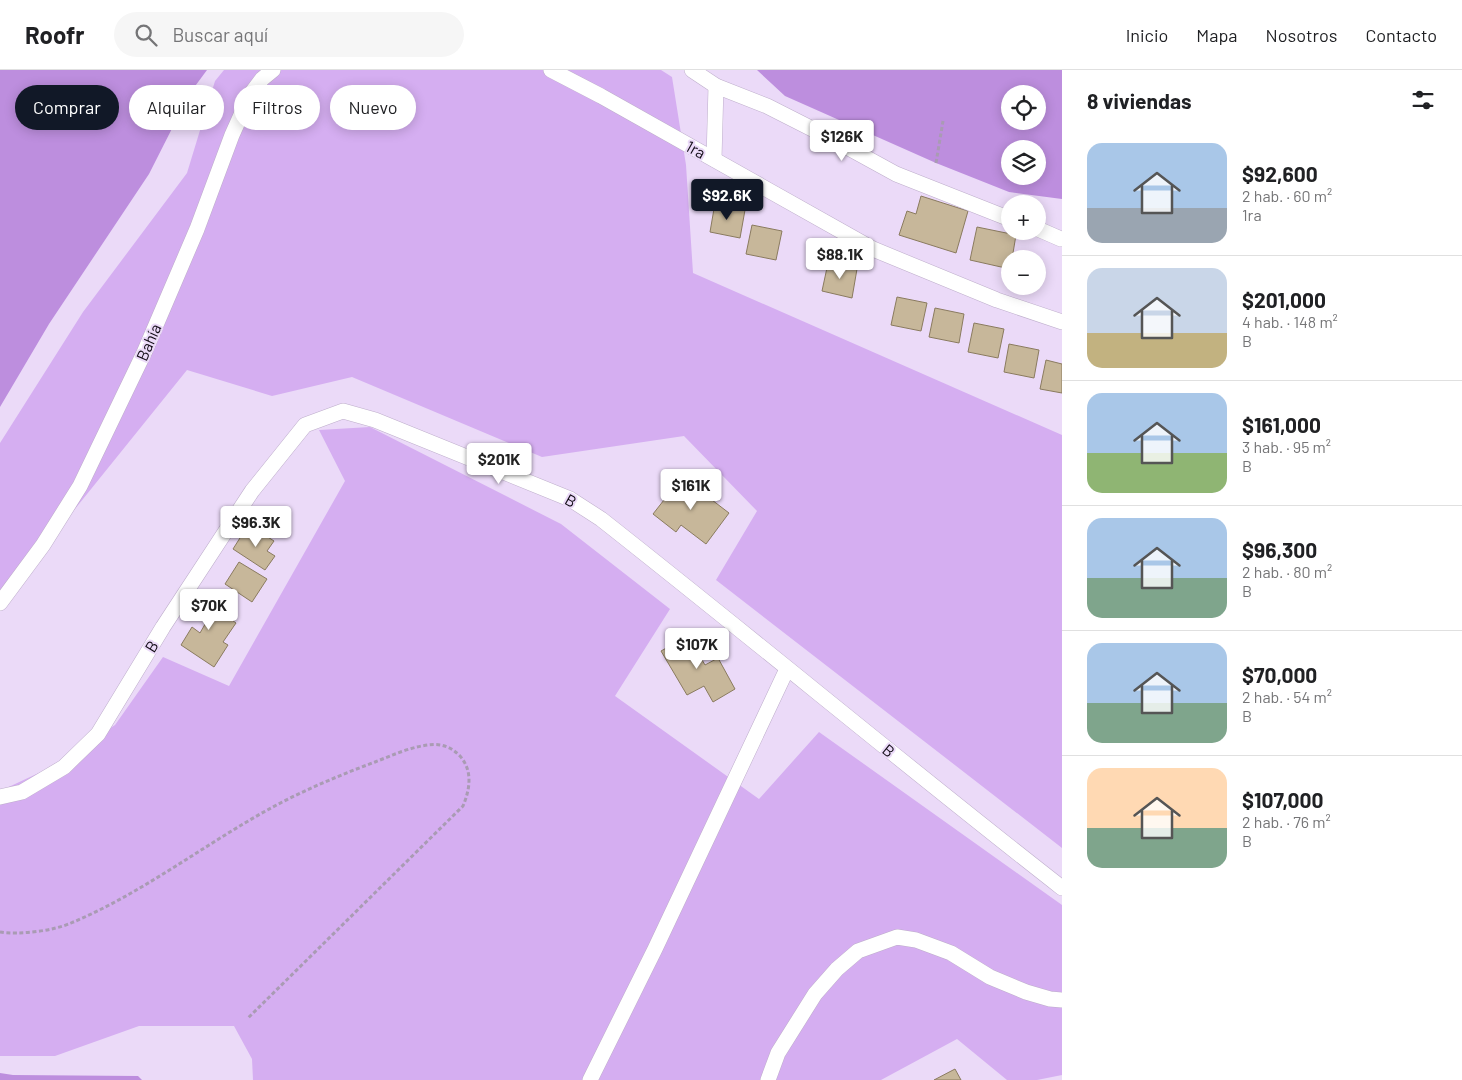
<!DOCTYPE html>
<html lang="es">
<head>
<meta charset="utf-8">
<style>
  :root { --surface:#fff; --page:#f6f6f6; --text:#202124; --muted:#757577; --line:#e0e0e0; --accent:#111827 }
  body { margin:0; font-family:Barlow,sans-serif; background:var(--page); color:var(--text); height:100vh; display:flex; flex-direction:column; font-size:19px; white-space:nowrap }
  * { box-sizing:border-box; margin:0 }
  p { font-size:16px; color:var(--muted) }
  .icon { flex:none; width:28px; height:28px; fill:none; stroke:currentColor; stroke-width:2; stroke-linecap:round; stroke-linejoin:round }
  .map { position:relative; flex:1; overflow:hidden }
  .sheet { display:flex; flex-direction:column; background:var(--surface); width:400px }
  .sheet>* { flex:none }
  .top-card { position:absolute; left:15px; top:15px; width:475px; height:45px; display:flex; gap:10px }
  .buttons { position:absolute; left:1001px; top:15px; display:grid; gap:10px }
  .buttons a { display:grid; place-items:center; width:45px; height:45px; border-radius:50%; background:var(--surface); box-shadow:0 2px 12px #0003; font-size:25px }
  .price { position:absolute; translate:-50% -42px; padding:0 11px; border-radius:5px; background:#fff; color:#222; font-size:16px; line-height:32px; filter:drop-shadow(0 1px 2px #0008) }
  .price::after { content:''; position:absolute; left:50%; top:30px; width:15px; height:11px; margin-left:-8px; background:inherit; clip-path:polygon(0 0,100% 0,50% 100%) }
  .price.current { background:var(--accent); color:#fff }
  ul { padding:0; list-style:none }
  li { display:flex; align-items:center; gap:15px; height:125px; padding:0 25px }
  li+li { border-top:1px solid var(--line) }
  li span { display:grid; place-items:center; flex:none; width:140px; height:100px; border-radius:15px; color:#555 }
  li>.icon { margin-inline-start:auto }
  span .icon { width:60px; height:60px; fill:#fffc; stroke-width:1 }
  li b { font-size:21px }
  h2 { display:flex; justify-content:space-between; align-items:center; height:60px; padding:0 25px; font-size:21px }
  .tag { padding:0 18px; border-radius:22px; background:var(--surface); box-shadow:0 2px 12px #0003; font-size:18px; line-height:45px }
  .tag.current { background:var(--accent); color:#fff }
  header { display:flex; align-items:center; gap:30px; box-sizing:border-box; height:70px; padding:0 25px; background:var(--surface); border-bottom:1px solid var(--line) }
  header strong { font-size:24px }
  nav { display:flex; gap:28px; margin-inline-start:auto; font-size:18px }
  .search { width:350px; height:45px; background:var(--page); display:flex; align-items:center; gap:12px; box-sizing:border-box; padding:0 18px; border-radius:28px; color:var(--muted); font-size:19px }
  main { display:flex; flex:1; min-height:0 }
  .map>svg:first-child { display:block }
  .green { fill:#d5aef1 }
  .water { fill:#bd8ede; fill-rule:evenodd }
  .building { fill:#c7b79a; stroke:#8a7b5f }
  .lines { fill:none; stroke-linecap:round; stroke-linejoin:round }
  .street-casing { stroke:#beaecb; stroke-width:16 }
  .path { stroke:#a99bb3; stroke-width:3; stroke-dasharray:4 2.5; stroke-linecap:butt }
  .street { stroke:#fff; stroke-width:15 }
  .labels { text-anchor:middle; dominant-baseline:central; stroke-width:4; stroke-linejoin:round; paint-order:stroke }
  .street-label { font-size:16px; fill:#110b15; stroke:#ebdaf8 }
</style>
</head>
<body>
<header>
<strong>Roofr</strong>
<div class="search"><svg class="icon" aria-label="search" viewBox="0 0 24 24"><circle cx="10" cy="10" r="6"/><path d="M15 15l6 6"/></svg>Buscar aquí</div>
<nav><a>Inicio</a><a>Mapa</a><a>Nosotros</a><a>Contacto</a></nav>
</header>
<main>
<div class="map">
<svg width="1062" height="1010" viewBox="0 0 1062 1010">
  <rect width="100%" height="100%" fill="#ebdaf8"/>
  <g class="green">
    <path d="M 224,0 L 661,0 L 672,7 L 686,95 L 693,203 L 1062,365 L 1062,778 L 716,510 L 757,441 L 684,366 L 542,387 L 352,307 L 272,326 L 187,300 L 0,532 L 0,373 L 83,242 L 187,103 L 215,11 Z"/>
    <path d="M 370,357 L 561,454 L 670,539 L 615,626 L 759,729 L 819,662 L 1062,835 L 1062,1005 L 1037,1010 L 1007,1010 L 957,969 L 881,1010 L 253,1010 L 252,989 L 234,956 L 139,956 L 55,986 L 0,986 L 0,721 L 45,700 L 115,655 L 163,587 L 229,616 L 345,411 L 319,360 Z"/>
  </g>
  <g class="water">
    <path d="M 0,0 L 207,0 L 190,23 L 149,104 L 49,254 L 0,337 Z"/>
    <path d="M 757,0 L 1062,0 L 1062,129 L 1009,122 L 936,93 L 785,26 ZM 1010,24 L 1038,24 L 1038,51 L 1010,51 ZM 1010,79 L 1038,79 L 1038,106 L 1010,106 Z"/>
    <path d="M 0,1003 L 13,1005 L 138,1006 L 142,1010 L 0,1010 Z"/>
  </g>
  <g class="building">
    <path d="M 921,126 L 968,141 L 956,183 L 899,165 L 907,141 L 916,144 Z"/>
    <path d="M 715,133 L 745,140 L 740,168 L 710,162 Z"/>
    <path d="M 752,155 L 782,161 L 776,190 L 746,184 Z"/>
    <path d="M 977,157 L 1016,165 L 1012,189 L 1010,189 L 1010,199 L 970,190 Z"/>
    <path d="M 828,193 L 857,199 L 852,228 L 822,221 Z"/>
    <path d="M 897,227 L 927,233 L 921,261 L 891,255 Z"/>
    <path d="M 935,238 L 964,244 L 959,273 L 929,267 Z"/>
    <path d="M 974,253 L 1004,259 L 998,288 L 968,282 Z"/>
    <path d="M 1009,274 L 1039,280 L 1034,308 L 1004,302 Z"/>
    <path d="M 1046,290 L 1062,294 L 1062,323 L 1040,319 Z"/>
    <path d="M 682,407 L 729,443 L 706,474 L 681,455 L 676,462 L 653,444 Z"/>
    <path d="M 245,460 L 253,465 L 257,460 L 274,471 L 267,481 L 275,486 L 265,500 L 233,479 Z"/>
    <path d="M 239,492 L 267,509 L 252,532 L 225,514 Z"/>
    <path d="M 201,522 L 228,540 L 225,545 L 236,553 L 223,572 L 228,575 L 214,597 L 181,575 L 192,557 L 200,563 L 208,549 L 191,538 Z"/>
    <path d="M 688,566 L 705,595 L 718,588 L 735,619 L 713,632 L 704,616 L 687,625 L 661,581 Z"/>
    <path d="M 955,999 L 961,1010 L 934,1010 Z"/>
  </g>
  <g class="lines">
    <defs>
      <g id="street">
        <path d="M 551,0 L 601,26 L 873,179 L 997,230 L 1062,252"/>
        <path d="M 692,0 L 716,16 L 767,36 L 834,70 L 896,104 L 1010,149"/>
        <path d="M 714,89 L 716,16"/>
        <path d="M 1038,159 L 1061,169"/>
        <path d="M 0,533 L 43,475 L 80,416 L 144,283 L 197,159 L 232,65 L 250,25 L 262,9 L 273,0"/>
        <path d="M 0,727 L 22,722 L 64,697 L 98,664 L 163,557 L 252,421 L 305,355 L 343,341 L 375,350 L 570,429 L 601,449 C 756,571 907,697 1062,818"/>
        <path d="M 590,1010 L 655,879 L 787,599"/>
        <path d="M 768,1010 L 778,983 L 815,924 L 837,899 L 858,881 L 897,867 L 916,870 L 951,883 L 990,907 L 1026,922 L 1050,929 L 1062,930"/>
      </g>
    </defs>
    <use href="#street" class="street-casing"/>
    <g class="path">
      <path d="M 936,93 L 943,51"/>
      <path d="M 0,862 C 19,865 53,861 71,853 C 141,824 205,774 271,738 C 304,720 340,705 375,692 C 393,685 421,672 441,675 C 449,677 454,680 460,686 C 473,701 470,719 463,736 L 248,948"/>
    </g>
    <use href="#street" class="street"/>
  </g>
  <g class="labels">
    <g class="street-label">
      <text transform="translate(696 79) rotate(29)">1ra</text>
      <text transform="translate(148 272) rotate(-66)">Bahía</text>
      <text transform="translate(571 430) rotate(29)">B</text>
      <text transform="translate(151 576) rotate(-59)">B</text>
      <text transform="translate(889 680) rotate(39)">B</text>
    </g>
  </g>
</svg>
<div class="buttons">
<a><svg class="icon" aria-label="locate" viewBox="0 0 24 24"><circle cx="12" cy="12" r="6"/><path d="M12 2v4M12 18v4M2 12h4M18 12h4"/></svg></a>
<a><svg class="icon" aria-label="layers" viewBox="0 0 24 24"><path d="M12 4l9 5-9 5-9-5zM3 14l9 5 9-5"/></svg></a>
<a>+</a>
<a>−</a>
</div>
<b class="price" style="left:842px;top:92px">$126K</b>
<b class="price current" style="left:727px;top:151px">$92.6K</b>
<b class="price" style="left:840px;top:210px">$88.1K</b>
<b class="price" style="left:499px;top:415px">$201K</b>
<b class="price" style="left:691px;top:441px">$161K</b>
<b class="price" style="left:256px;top:478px">$96.3K</b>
<b class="price" style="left:209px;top:561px">$70K</b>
<b class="price" style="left:697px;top:600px">$107K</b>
<div class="top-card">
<a class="tag current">Comprar</a>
<a class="tag">Alquilar</a>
<a class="tag">Filtros</a>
<a class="tag">Nuevo</a>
</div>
</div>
<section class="sheet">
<h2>8 viviendas<svg class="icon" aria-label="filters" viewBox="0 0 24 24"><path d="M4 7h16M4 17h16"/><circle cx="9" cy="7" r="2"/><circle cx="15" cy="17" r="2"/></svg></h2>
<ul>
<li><span style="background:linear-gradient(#a9c7e8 65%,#9aa5b1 0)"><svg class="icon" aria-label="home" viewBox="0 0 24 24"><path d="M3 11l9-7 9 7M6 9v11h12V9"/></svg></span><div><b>$92,600</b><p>2 hab. · 60 m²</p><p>1ra</p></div></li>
<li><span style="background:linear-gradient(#c9d6e8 65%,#c2b280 0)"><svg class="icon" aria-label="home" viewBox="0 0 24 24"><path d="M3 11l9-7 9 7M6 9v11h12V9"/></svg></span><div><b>$201,000</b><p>4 hab. · 148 m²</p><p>B</p></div></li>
<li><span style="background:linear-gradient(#a9c7e8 60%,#8fb573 0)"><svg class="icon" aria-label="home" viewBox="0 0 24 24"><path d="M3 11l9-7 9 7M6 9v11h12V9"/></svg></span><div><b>$161,000</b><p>3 hab. · 95 m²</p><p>B</p></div></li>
<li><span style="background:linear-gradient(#a9c7e8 60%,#7fa58c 0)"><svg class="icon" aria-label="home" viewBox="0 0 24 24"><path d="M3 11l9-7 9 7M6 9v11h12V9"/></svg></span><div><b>$96,300</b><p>2 hab. · 80 m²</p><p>B</p></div></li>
<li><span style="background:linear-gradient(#a9c7e8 60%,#7fa58c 0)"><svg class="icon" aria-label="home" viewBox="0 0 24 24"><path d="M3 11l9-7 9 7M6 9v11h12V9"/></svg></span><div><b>$70,000</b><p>2 hab. · 54 m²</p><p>B</p></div></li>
<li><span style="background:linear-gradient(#ffd9b3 60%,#7fa58c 0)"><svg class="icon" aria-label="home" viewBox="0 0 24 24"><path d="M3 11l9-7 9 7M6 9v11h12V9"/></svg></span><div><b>$107,000</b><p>2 hab. · 76 m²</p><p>B</p></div></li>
</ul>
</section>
</main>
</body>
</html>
